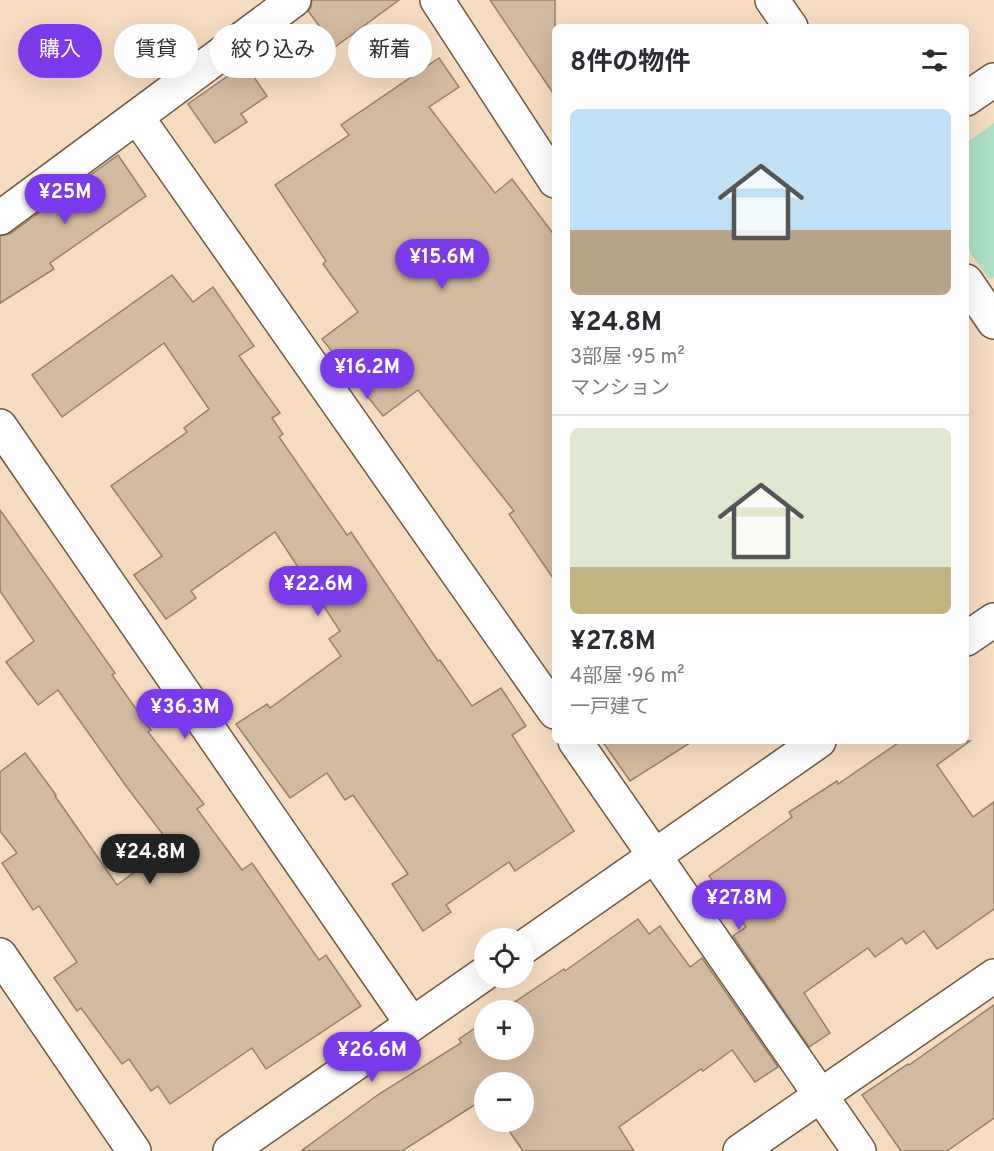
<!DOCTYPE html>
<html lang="ja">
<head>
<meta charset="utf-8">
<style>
  :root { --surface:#fff; --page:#f2f2f3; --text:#2b2b33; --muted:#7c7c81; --line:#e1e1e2; --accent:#7c3aed }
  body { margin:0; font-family:Overpass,"Noto Sans JP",sans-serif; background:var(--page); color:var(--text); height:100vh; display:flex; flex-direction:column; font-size:22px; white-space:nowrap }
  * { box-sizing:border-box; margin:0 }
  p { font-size:20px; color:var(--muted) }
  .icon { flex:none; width:33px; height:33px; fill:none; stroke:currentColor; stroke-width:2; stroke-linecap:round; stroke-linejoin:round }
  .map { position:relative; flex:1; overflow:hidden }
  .details { position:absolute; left:552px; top:24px; width:417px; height:720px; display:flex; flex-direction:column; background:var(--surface); border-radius:9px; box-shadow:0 6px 24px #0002 }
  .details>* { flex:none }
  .hud { position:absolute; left:18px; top:24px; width:444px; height:54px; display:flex; gap:12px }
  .buttons { position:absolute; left:474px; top:928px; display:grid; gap:12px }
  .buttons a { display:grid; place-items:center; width:60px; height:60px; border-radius:50%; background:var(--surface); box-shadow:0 6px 24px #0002; font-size:30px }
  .price { position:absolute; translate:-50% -51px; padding:0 14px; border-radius:21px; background:var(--accent); color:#fff; font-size:20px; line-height:39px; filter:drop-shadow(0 2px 3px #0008) }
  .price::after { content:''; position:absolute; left:50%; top:36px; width:18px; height:14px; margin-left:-9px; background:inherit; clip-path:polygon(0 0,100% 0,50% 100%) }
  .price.on { background:#222; color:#fff }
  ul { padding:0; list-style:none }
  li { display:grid; align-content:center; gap:12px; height:318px; padding:0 18px }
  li+li { border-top:2px solid var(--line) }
  li span { display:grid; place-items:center; height:186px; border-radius:9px; color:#555 }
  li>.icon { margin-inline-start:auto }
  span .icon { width:108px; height:108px; fill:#fffc; stroke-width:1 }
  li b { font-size:26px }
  h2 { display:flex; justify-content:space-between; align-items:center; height:72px; padding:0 18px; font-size:26px }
  .tag { padding:0 21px; border-radius:27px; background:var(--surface); box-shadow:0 6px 24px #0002; font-size:21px; line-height:54px }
  .tag.on { background:var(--accent); color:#fff }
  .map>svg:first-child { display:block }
  .green { fill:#acdfc3 }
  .building { fill:#d3b99e; stroke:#987f66; stroke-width:1.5 }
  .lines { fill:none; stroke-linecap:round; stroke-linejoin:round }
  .minor-casing { stroke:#6f583f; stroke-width:36 }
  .minor { stroke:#fff; stroke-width:33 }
</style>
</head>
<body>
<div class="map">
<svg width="994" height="1151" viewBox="0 0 994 1151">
  <rect width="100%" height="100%" fill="#f6dbbf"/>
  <path class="green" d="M 994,123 L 994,277 L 990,280 L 966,247 L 966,143 Z"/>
  <g class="building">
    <path d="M 312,0 L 399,0 L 335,47 L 308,11 L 311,7 Z"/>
    <path d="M 490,0 L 555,0 L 555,96 Z"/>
    <path d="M 439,58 L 459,87 L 429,107 L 495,193 L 512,179 L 555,236 L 555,581 L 509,514 L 514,511 L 418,390 L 383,416 L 322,339 L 358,312 L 323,264 L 326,261 L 275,185 L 349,135 L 341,125 Z"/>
    <path d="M 245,64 L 267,96 L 241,114 L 247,122 L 215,143 L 188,104 Z"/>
    <path d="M 118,155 L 146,196 L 50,263 L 54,269 L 0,303 L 0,236 L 11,233 Z"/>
    <path d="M 172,275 L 193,302 L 213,287 L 254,346 L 239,356 L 280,413 L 272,418 L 283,434 L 279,437 L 347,535 L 351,532 L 438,661 L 440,660 L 472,706 L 501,688 L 526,726 L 512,735 L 574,831 L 515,871 L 509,862 L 446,905 L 451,912 L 423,931 L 392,884 L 408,874 L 353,795 L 345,800 L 327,773 L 290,798 L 236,724 L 267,704 L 270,708 L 341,656 L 329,639 L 340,631 L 275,532 L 191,591 L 196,598 L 166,619 L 134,575 L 162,556 L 111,486 L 187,432 L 184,428 L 209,409 L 164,343 L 62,417 L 32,375 Z"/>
    <path d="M 0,510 L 115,673 L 112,675 L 151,730 L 148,732 L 204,804 L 197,809 L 242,870 L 252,863 L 319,960 L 326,955 L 361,1006 L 266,1069 L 252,1048 L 170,1104 L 158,1086 L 151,1091 L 129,1059 L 122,1064 L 81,1008 L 77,1011 L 54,978 L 77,962 L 39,906 L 33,910 L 2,863 L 17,853 L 0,831 L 0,772 L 25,753 L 56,795 L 55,796 L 117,885 L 171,845 L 126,786 L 58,690 L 38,705 L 6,662 L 34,641 L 0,591 Z"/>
    <path d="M 602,741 L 693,741 L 630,781 Z"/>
    <path d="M 901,741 L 970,741 L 937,765 L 973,817 L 994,802 L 994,909 L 937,949 L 924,931 L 906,944 L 902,938 L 875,957 L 868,948 L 804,993 L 830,1033 L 809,1047 L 733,936 L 746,927 L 709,876 L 792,817 L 789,812 L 837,781 L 838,784 Z"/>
    <path d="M 638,919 L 649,934 L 660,926 L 690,967 L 702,958 L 778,1067 L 755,1082 L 732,1050 L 703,1071 L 701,1069 L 619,1127 L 634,1151 L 523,1151 L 503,1122 L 524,1122 L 524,1083 L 484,1083 L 484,1099 L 402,1151 L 301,1151 L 379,1094 L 461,1043 L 459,1039 L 484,1022 L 484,1050 L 524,1050 L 524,1011 L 501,1011 L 564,969 L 565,971 Z"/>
    <path d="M 994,1005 L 994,1118 L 947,1151 L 901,1151 L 862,1095 L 908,1064 L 909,1065 Z"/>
  </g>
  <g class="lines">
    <defs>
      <g id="minor">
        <path d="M 437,0 L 555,181"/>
        <path d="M 772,0 L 791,27"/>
        <path d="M 966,99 L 994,80"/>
        <path d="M 137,117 L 555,712"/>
        <path d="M 0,218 L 294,0"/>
        <path d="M 966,281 L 994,322"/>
        <path d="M 0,426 L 412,1024"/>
        <path d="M 966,639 L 994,620"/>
        <path d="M 575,741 L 859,1151"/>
        <path d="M 524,947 L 819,741"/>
        <path d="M 0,955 L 134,1151"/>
        <path d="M 230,1151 L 484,974"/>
        <path d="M 740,1151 L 994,976"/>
      </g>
    </defs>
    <use href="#minor" class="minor-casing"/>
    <use href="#minor" class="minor"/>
  </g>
</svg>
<div class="buttons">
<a><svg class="icon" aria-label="locate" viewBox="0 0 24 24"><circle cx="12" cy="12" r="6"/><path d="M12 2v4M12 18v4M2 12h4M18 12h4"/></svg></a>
<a>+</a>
<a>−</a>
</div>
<b class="price" style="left:65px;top:225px">¥25M</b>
<b class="price" style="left:442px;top:290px">¥15.6M</b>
<b class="price" style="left:367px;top:400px">¥16.2M</b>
<b class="price" style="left:318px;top:617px">¥22.6M</b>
<b class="price" style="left:185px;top:740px">¥36.3M</b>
<b class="price on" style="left:150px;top:885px">¥24.8M</b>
<b class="price" style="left:739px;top:931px">¥27.8M</b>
<b class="price" style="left:372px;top:1083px">¥26.6M</b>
<div class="hud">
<a class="tag on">購入</a>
<a class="tag">賃貸</a>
<a class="tag">絞り込み</a>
<a class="tag">新着</a>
</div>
<section class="details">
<h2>8件の物件<svg class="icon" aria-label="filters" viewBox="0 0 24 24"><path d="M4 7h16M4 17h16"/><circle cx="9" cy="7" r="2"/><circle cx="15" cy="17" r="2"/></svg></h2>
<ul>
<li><span style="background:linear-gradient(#bfe0f5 65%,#b9a48a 0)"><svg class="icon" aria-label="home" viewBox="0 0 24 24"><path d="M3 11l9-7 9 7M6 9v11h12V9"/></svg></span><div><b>¥24.8M</b><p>3部屋 · 95 m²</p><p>マンション</p></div></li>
<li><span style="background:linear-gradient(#dfe7d0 75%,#c2b280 0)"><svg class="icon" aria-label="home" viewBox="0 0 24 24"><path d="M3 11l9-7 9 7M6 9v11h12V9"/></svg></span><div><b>¥27.8M</b><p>4部屋 · 96 m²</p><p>一戸建て</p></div></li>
</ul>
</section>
</div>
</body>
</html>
